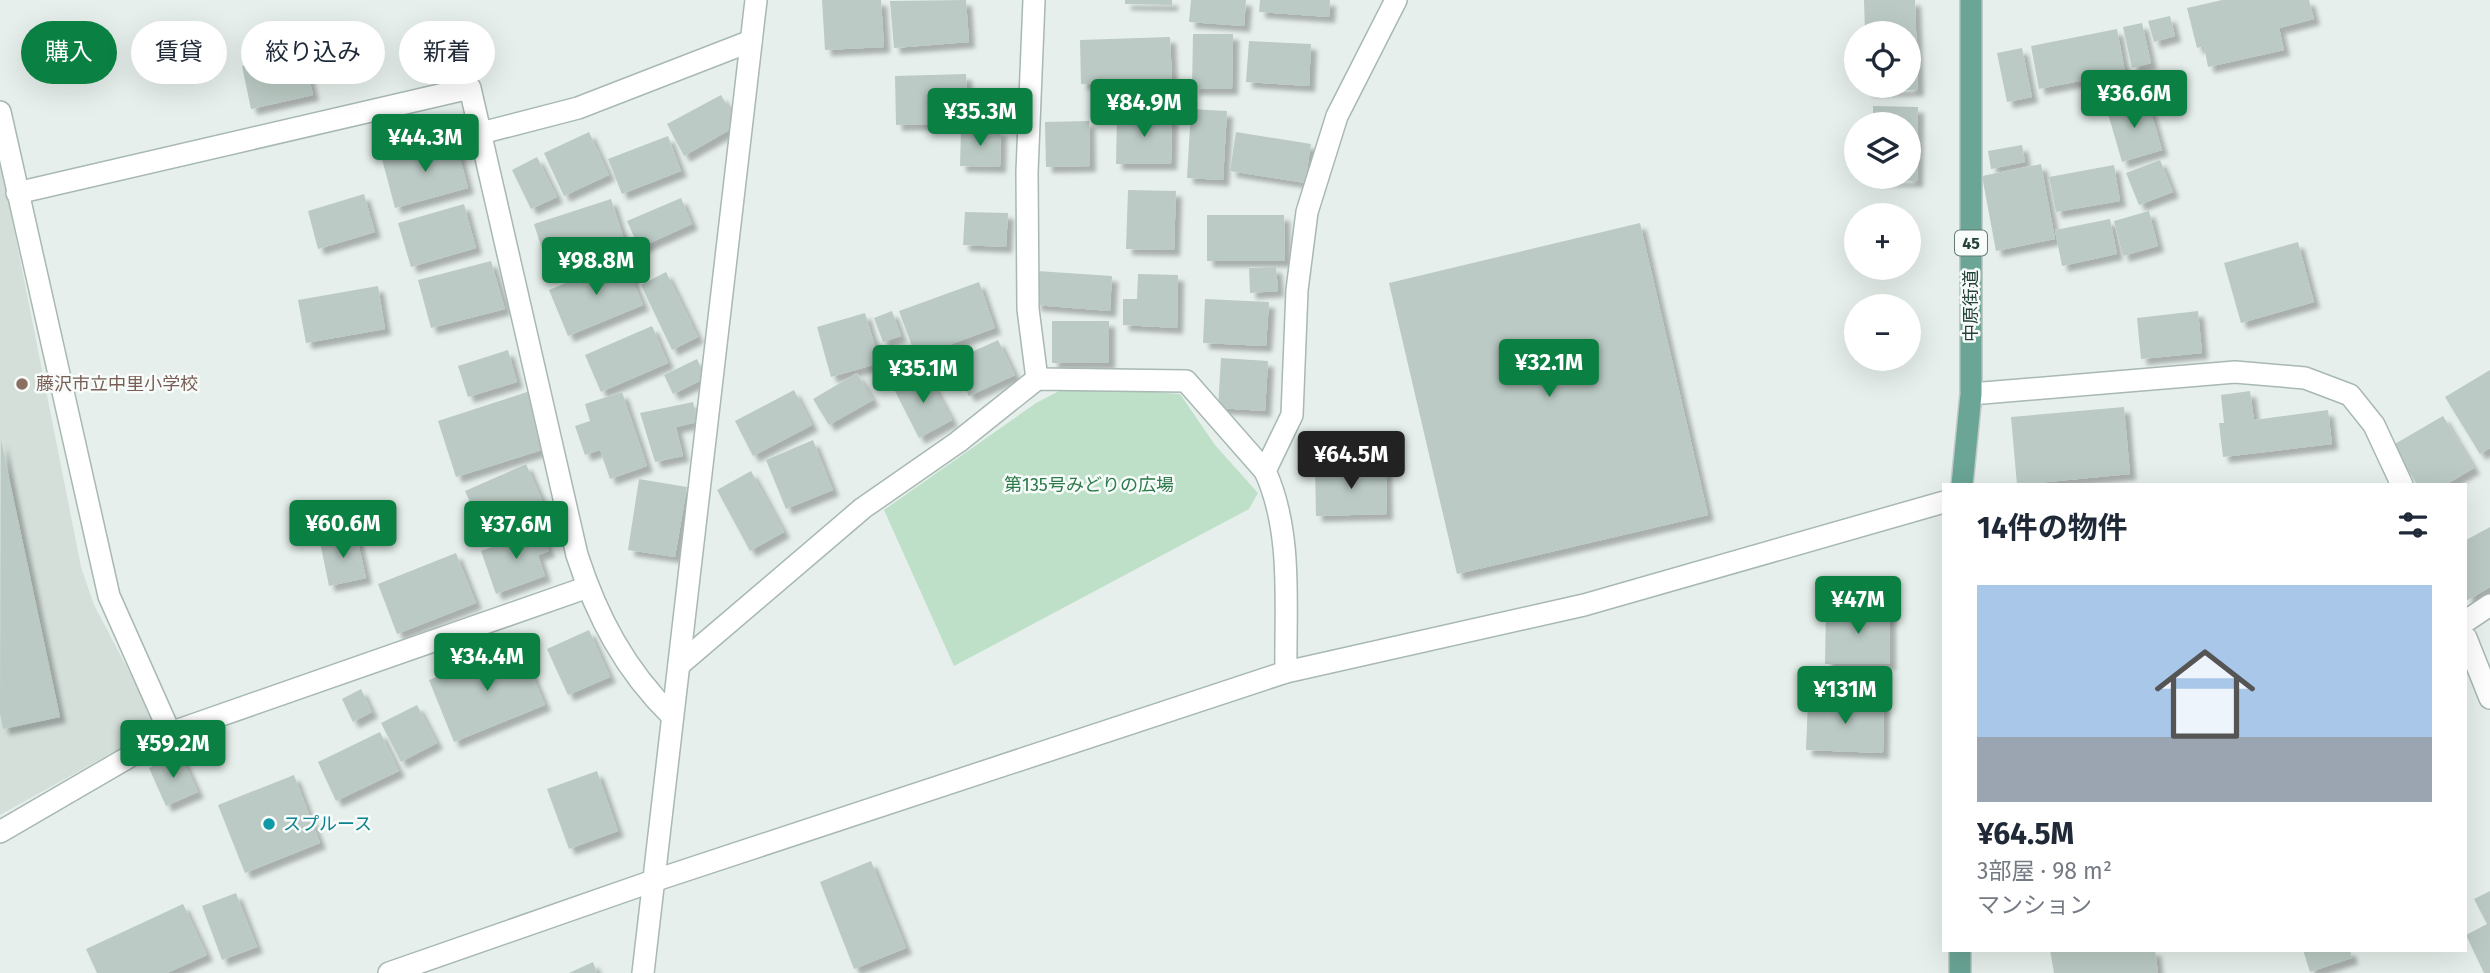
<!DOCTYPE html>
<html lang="ja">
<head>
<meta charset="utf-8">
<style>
  :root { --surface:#fff; --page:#f2f2f3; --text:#1f2937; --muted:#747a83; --accent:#0b8043 }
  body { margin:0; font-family:"Fira Sans","Noto Sans JP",sans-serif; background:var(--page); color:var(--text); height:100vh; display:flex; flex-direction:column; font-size:26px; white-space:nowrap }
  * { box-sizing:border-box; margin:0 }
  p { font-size:23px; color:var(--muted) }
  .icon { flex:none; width:38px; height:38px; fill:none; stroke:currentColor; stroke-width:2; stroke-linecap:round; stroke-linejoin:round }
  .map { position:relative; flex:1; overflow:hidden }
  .side { position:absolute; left:1942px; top:483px; width:525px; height:469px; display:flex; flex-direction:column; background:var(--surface); border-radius:0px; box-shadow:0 7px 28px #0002 }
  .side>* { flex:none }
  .hud { position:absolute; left:21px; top:21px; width:665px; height:63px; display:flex; gap:14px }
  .fabs { position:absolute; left:1844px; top:21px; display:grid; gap:14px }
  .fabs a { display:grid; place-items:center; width:77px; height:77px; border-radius:50%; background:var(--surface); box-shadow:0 7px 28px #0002; font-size:35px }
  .price { position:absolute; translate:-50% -60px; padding:0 16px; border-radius:7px; background:var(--accent); color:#fff; font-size:23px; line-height:46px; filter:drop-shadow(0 2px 4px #0008) }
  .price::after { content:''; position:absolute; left:50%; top:42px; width:21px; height:16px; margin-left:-10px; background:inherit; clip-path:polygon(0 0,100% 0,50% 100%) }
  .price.selected { background:#222; color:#fff }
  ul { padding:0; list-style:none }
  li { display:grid; align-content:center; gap:14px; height:371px; padding:0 35px }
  li span { display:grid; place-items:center; height:217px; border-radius:0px; color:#555 }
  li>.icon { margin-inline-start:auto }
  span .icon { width:126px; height:126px; fill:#fffc; stroke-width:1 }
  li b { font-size:30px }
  h2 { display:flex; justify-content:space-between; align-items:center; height:84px; padding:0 35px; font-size:30px }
  .pill { padding:0 24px; border-radius:32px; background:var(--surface); box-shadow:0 7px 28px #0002; font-size:24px; line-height:63px }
  .pill.selected { background:var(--accent); color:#fff }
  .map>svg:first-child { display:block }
  .built { fill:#d4dfda }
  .green { fill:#bfe0c8 }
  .building { fill:#bbcac4; filter:url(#shadow) }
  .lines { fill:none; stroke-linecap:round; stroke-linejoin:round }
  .service-casing { stroke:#a8b8b2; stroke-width:24 }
  .minor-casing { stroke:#a8b8b2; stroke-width:24 }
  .tertiary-casing { stroke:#a8b8b2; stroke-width:24 }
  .primary-casing { stroke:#c2cac8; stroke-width:24 }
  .service { stroke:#fff; stroke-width:21 }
  .minor { stroke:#fff; stroke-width:21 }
  .tertiary { stroke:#fff; stroke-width:21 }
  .primary { stroke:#6aa596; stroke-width:21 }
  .education-dot { fill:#8d6e63; stroke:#f7fbf9; stroke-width:2.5 }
  .culture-dot { fill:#0f9aa8; stroke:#f7fbf9; stroke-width:2.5 }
  .labels { text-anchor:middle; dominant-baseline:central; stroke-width:5; stroke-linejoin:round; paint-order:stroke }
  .shield { fill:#f7fbf9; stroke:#637a73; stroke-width:2 }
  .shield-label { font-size:16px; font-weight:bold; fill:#24423a }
  .street-label { font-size:18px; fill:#24423a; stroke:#f7fbf9 }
  .education-label { font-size:18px; fill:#785e54; stroke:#f7fbf9; text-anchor:start }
  .park-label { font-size:18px; fill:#2d7a4b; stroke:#f7fbf9 }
  .culture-label { font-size:18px; fill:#0d838f; stroke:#f7fbf9; text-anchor:start }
</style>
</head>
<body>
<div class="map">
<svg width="2490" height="973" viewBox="0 0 2490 973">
  <defs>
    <filter id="shadow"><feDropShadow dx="6" dy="6" stdDeviation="2" flood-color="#0004"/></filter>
  </defs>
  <rect width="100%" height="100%" fill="#e6efeb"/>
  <path class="built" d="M 0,158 L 81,567 L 94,605 L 153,717 L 144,735 L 0,815 Z"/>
  <path class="green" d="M 1078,386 L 1180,394 L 1215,445 L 1258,493 L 1249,509 L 954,666 L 884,510 L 1036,403 L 1059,391 Z"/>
  <g class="building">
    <path d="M 822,0 L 881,0 L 884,47 L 825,50 Z"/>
    <path d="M 966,0 L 969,42 L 894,48 L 890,1 Z"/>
    <path d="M 1125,0 L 1172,0 L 1172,5 L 1125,4 Z"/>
    <path d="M 1191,0 L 1246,0 L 1244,26 L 1189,22 Z"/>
    <path d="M 1260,0 L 1330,0 L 1329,17 L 1259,12 Z"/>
    <path d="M 1864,0 L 1915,0 L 1918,90 L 1867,91 L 1867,86 L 1909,86 L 1909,33 L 1865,33 Z"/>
    <path d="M 2222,0 L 2309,0 L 2314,19 L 2279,28 L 2284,50 L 2208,67 L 2204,46 L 2197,48 L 2187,8 Z"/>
    <path d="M 2170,16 L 2175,36 L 2154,42 L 2148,21 Z"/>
    <path d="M 2142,23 L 2151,63 L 2132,68 L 2123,27 Z"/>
    <path d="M 2117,29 L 2125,72 L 2039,89 L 2031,46 Z"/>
    <path d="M 1193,34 L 1233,34 L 1232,89 L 1192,89 Z"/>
    <path d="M 1170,37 L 1172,80 L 1081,84 L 1080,40 Z"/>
    <path d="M 1249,41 L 1311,44 L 1309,86 L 1246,82 Z"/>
    <path d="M 2022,48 L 2032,97 L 2007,102 L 1997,53 Z"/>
    <path d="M 303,52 L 313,95 L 251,109 L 242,66 Z"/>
    <path d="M 966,74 L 968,123 L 896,125 L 895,76 Z"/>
    <path d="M 1172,93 L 1172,106 L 1147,109 L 1146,96 Z"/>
    <path d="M 721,95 L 738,125 L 684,156 L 667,124 Z"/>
    <path d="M 2147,98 L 2162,150 L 2122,162 L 2107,110 Z"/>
    <path d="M 1873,106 L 1918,107 L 1917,181 L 1872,180 L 1872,177 L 1909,177 L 1909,124 L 1873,124 Z"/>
    <path d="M 1191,109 L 1227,111 L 1223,180 L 1187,178 Z"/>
    <path d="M 1117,114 L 1172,115 L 1171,164 L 1116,164 Z"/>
    <path d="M 1089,121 L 1090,166 L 1046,167 L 1045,122 Z"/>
    <path d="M 961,129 L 1001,130 L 1000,167 L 960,166 Z"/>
    <path d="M 589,132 L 609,175 L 564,196 L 544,153 Z"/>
    <path d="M 1236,132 L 1311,144 L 1305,183 L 1230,171 Z"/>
    <path d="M 668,136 L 681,171 L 622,194 L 608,159 Z"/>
    <path d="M 455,139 L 468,188 L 395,208 L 382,159 Z"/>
    <path d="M 2022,145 L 2025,162 L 1991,169 L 1988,151 Z"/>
    <path d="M 537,157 L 557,197 L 531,209 L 512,170 Z"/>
    <path d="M 2160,160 L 2173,192 L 2139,205 L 2126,173 Z"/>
    <path d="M 2041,164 L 2055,239 L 1996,251 L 1982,176 Z"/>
    <path d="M 2114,165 L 2120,201 L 2056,212 L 2049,177 Z"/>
    <path d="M 1128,190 L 1176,191 L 1174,250 L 1126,249 Z"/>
    <path d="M 364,194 L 375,232 L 318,249 L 308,211 Z"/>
    <path d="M 681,198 L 692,224 L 639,248 L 627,221 Z"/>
    <path d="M 611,199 L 624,239 L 547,265 L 534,224 Z"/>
    <path d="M 464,204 L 476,248 L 411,267 L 398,223 Z"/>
    <path d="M 2149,211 L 2158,246 L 2123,256 L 2114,221 Z"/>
    <path d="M 965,212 L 1008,213 L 1006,247 L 963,245 Z"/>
    <path d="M 1207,215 L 1284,215 L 1285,261 L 1207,261 Z"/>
    <path d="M 2110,219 L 2117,254 L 2062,266 L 2055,230 Z"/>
    <path d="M 1640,223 L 1708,515 L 1457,574 L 1389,283 Z"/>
    <path d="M 2298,242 L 2314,302 L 2241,323 L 2224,263 Z"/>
    <path d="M 624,259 L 643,305 L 568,336 L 549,290 Z"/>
    <path d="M 491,261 L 505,309 L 431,328 L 418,280 Z"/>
    <path d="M 1276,267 L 1278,291 L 1250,293 L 1249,268 Z"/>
    <path d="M 1037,271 L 1112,276 L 1110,311 L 1035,305 Z"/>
    <path d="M 666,272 L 698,337 L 672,350 L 641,285 Z"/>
    <path d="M 1138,274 L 1178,275 L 1177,328 L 1123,325 L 1123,299 L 1137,299 Z"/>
    <path d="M 979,282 L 995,328 L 916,357 L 899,311 Z"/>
    <path d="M 378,286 L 385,329 L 306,343 L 298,300 Z"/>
    <path d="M 1205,299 L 1269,302 L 1266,346 L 1203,343 Z"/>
    <path d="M 892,311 L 901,336 L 883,342 L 874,318 Z"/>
    <path d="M 2198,311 L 2202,353 L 2141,359 L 2137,318 Z"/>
    <path d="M 865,313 L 880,363 L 831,377 L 817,327 Z"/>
    <rect x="1052" y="321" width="57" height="42"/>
    <path d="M 652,326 L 668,363 L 601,392 L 585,355 Z"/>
    <path d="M 998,340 L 1015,375 L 969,396 L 952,361 Z"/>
    <path d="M 508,350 L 517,382 L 468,397 L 458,366 Z"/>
    <path d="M 1221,358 L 1268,361 L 1265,411 L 1218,408 Z"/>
    <path d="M 697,359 L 706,378 L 673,394 L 664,375 Z"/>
    <path d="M 2490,370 L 2490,448 L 2480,454 L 2445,397 Z"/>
    <path d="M 926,372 L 952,420 L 919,438 L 894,389 Z"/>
    <path d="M 857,373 L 873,400 L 829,425 L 813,399 Z"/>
    <path d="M 794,390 L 812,425 L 753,456 L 735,421 Z"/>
    <path d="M 530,391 L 548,448 L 456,477 L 438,421 Z"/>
    <path d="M 2250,391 L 2254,420 L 2328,410 L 2332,444 L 2223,457 L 2219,423 L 2224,423 L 2221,395 Z"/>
    <path d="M 622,392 L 647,466 L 610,479 L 600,450 L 585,455 L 575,426 L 590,421 L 585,404 Z"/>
    <path d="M 693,402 L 698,422 L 676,427 L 683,456 L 655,462 L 640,413 Z"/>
    <path d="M 2124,407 L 2130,474 L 2017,485 L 2011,417 Z"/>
    <path d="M 2443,416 L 2474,468 L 2445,485 L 2417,485 L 2393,445 Z"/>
    <path d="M 1,440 L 60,717 L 3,729 L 0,713 Z"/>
    <path d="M 813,440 L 833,490 L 786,509 L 766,460 Z"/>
    <path d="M 526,464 L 542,500 L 482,528 L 465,491 Z"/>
    <path d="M 1386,467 L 1387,514 L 1316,516 L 1315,468 Z"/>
    <path d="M 751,471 L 784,532 L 750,551 L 717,490 Z"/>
    <path d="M 639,479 L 687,487 L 675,557 L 628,550 Z"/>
    <path d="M 2490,527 L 2490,587 L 2466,601 L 2466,540 Z"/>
    <path d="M 541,529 L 549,551 L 538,555 L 545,576 L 496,594 L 481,551 Z"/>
    <path d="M 356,533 L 366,578 L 329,586 L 320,542 Z"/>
    <path d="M 456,553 L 476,603 L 397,634 L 378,584 Z"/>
    <path d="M 1826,607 L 1890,608 L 1890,664 L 1825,664 Z"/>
    <path d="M 589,630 L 610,677 L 568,695 L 547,649 Z"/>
    <path d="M 519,643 L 545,705 L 454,742 L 429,680 Z"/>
    <path d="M 361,689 L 372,712 L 353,722 L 342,699 Z"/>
    <path d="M 1808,700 L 1884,702 L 1883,753 L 1806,750 Z"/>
    <path d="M 417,705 L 437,743 L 401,762 L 381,723 Z"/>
    <path d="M 380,732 L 399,771 L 336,801 L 318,762 Z"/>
    <path d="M 180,753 L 198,792 L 166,806 L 149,768 Z"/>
    <path d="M 597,771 L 618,831 L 569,849 L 547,789 Z"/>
    <path d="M 294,775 L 320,843 L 245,873 L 218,805 Z"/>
    <path d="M 871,861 L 906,948 L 854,969 L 820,882 Z"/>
    <path d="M 2490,891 L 2490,973 L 2484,973 L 2466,935 L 2487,924 L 2474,899 Z"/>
    <path d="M 236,893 L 257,947 L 222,960 L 202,906 Z"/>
    <path d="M 183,904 L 207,955 L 167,973 L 97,973 L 86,949 Z"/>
    <path d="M 2050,950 L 2155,950 L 2158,973 L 2054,973 Z"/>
    <path d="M 2303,950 L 2350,950 L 2352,958 L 2310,972 Z"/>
    <path d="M 593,962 L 597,973 L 569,973 Z"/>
  </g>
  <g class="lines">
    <defs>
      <path id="service" d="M 2466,621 L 2490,605"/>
      <g id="minor">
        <path d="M 1034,0 L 1027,172 L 1028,309 L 1037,379"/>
        <path d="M 0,112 L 109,596 L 170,733"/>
        <path d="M 481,133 L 578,108 L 751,41"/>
        <path d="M 17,193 L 470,88 L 577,555 C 597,617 625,670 672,716"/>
        <path d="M 1971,394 L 2235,372 L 2305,378 L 2350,395 L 2374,425 L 2402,485"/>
        <path d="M 2466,638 L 2490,698"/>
        <path d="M 679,665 L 863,508 L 958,442 L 1037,379 L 1186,381 L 1265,471"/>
        <path d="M 1286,672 C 1285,606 1293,532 1265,471 L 1292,415 L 1297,290 L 1307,212 L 1337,116 L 1396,0"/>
        <path d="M 0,832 L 170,733 L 588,587"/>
        <path d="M 643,973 L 756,0"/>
      </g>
      <path id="tertiary" d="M 389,973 L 653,881 L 1286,672 L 1584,605 L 1944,502"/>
      <g id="primary">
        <path d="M 1962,485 L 1971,394 L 1971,0"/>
        <path d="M 1960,973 L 1960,950"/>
      </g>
    </defs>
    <use href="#service" class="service-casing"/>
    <use href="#minor" class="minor-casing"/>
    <use href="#tertiary" class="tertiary-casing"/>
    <use href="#primary" class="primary-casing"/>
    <use href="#service" class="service"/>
    <use href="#minor" class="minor"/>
    <use href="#tertiary" class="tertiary"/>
    <use href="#primary" class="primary"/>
  </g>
  <circle class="education-dot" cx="22" cy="384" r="7"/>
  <circle class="culture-dot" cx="269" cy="824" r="7"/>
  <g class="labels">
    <rect class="shield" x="1955" y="230.5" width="32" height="25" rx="5"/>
    <g class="shield-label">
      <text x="1971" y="243">45</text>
    </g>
    <g class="street-label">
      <text transform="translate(1971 306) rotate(-90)">中原街道</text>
    </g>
    <g class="education-label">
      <text x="36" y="384">藤沢市立中里小学校</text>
    </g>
    <g class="park-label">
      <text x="1089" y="485">第135号みどりの広場</text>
    </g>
    <g class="culture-label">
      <text x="283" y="824">スプルース</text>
    </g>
  </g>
</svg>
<div class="fabs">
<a><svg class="icon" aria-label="locate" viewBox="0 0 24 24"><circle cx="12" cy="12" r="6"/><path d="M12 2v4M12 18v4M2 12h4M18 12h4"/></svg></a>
<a><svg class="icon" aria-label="layers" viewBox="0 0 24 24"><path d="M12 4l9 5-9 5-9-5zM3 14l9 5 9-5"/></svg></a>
<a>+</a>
<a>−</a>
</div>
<b class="price" style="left:2134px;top:130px">¥36.6M</b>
<b class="price" style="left:1144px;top:139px">¥84.9M</b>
<b class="price" style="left:980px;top:148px">¥35.3M</b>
<b class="price" style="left:425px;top:174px">¥44.3M</b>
<b class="price" style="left:596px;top:297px">¥98.8M</b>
<b class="price" style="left:1549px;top:399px">¥32.1M</b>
<b class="price" style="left:923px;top:405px">¥35.1M</b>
<b class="price selected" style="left:1351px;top:491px">¥64.5M</b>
<b class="price" style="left:343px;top:560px">¥60.6M</b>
<b class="price" style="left:516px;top:561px">¥37.6M</b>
<b class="price" style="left:1858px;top:636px">¥47M</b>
<b class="price" style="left:487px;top:693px">¥34.4M</b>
<b class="price" style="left:1845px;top:726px">¥131M</b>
<b class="price" style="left:173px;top:780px">¥59.2M</b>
<div class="hud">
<a class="pill selected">購入</a>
<a class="pill">賃貸</a>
<a class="pill">絞り込み</a>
<a class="pill">新着</a>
</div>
<section class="side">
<h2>14件の物件<svg class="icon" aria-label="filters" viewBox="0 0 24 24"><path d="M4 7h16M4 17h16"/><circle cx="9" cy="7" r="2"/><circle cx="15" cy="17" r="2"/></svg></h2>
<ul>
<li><span style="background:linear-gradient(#a9c7e8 70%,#9aa5b1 0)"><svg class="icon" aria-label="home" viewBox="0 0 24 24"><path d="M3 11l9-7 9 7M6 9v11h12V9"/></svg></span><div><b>¥64.5M</b><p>3部屋 · 98 m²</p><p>マンション</p></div></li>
</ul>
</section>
</div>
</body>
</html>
